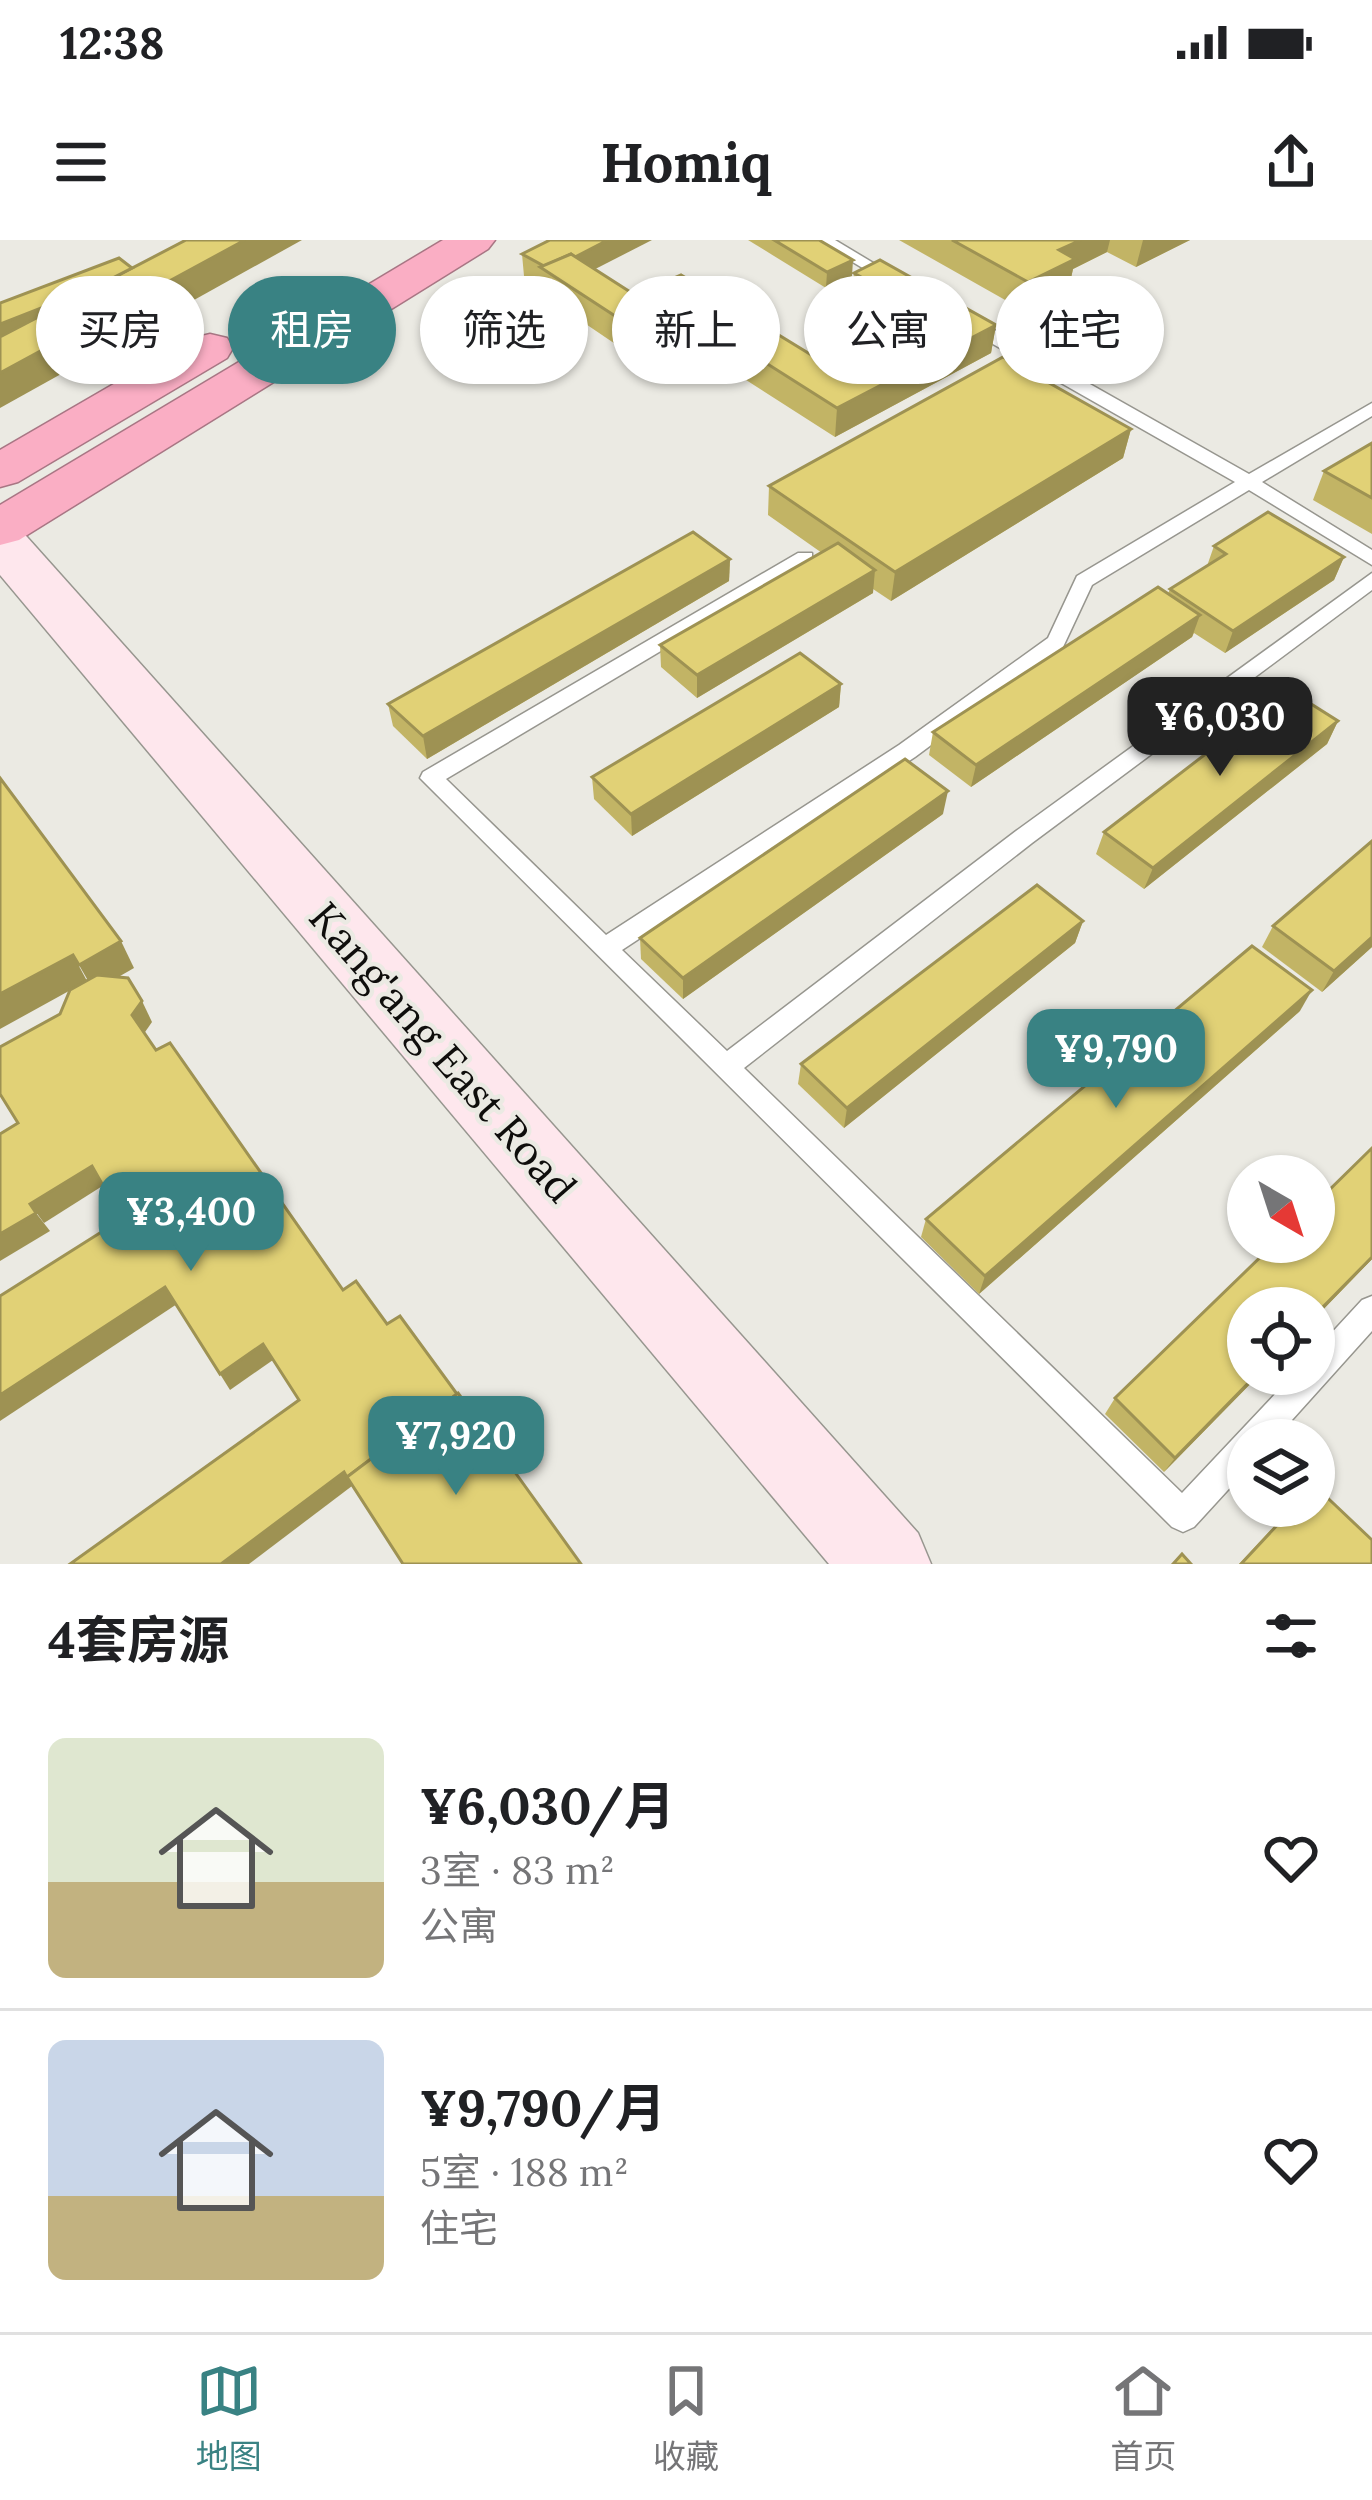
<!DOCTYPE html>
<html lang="zh">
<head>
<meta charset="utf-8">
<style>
  :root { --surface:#fff; --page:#f6f6f6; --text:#202124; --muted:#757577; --line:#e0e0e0; --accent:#398283 }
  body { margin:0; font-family:Lora,"Noto Sans SC",serif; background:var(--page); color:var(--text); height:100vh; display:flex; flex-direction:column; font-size:45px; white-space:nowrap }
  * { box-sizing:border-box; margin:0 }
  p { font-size:39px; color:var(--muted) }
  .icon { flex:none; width:66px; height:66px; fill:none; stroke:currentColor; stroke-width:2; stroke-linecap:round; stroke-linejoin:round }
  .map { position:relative; height:1324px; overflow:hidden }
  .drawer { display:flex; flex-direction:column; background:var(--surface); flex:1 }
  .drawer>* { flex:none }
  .top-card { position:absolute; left:36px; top:36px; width:1302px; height:108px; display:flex; gap:24px }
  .needle { width:78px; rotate:141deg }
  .fabs { position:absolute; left:1227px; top:915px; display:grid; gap:24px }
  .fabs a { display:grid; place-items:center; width:108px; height:108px; border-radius:50%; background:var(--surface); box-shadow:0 3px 9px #0004; font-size:60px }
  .price { position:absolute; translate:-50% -102px; padding:0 27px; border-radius:24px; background:var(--accent); color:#fff; font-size:39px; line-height:78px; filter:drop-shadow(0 3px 6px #0008) }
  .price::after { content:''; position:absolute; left:50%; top:72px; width:36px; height:27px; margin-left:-18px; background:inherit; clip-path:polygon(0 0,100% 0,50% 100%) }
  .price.active { background:#222; color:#fff }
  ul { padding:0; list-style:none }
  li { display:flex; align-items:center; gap:36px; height:300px; padding:0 48px }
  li+li { border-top:3px solid var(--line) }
  li span { display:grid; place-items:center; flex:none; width:336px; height:240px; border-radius:18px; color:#555 }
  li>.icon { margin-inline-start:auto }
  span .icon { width:144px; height:144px; fill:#fffc; stroke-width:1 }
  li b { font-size:51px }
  h2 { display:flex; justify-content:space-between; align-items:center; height:144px; padding:0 48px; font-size:51px }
  .pill { padding:0 42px; border-radius:54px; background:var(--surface); box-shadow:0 3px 9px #0004; font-size:42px; line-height:108px }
  .pill.active { background:var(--accent); color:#fff }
  .status { display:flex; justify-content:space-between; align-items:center; height:84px; padding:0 60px; background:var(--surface); direction:ltr }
  .status svg { height:33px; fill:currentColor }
  header { display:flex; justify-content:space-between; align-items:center; height:156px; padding:0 48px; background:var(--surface); font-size:54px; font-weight:700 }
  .menu { display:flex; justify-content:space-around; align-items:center; height:168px; border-top:3px solid var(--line); background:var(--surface); font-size:33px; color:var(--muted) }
  .menu a { display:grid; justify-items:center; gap:6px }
  .menu .active { color:var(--accent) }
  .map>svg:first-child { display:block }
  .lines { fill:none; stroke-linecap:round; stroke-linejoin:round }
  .lane-casing { stroke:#97968f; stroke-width:3 }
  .secondary-casing { stroke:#97968f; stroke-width:3 }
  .highway-casing { stroke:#a87684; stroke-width:3 }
  .lane { fill:#fff; fill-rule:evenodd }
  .secondary { fill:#fee7ed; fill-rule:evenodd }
  .highway { fill:#faaec4; fill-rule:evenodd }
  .wall { fill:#c2b465 }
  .shaded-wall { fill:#9e9253 }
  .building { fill:#e1d176; stroke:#9e9253; stroke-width:3 }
  .labels { text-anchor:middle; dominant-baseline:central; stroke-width:9; stroke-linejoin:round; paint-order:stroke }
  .street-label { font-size:42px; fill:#0f0e0c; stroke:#ebeae3 }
</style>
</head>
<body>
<div class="status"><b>12:38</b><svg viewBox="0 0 49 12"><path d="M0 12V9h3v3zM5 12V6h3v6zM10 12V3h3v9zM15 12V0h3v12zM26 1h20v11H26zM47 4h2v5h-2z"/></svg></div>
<header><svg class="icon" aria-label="menu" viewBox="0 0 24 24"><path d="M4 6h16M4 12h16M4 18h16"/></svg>Homiq<svg class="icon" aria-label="share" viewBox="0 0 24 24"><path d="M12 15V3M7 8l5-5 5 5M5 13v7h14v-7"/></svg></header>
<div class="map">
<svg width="1372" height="1324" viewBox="0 0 1372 1324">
  <rect width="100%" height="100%" fill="#ebeae3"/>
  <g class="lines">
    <defs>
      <g id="lane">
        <path d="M 816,0 L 835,0 L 905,42 L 891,45 Z"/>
        <path d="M 963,79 L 975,79 L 1249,234 L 1372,163 L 1372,176 L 1262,242 L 1372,310 L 1372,325 L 1249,250 L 1092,345 L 1063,407 L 915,517 L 622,710 L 727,811 L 1016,591 L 1372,333 L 1372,350 L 1032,603 L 744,828 L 1182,1253 L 1294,1134 L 1314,1134 L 1314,1112 L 1362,1060 L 1372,1056 L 1372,1091 L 1274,1200 L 1248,1200 L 1248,1228 L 1194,1287 L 1183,1292 L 1172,1287 L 420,538 L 423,532 L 798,313 L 812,313 L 812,321 L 446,539 L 606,695 L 899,505 L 1048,398 L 1077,336 L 1235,242 L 963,87 Z"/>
      </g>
      <path id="secondary" d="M 0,283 L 19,288 L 918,1293 L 931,1324 L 829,1324 L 0,335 Z"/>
      <g id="highway">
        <path d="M 443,0 L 495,0 L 488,9 L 19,300 L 0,305 L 0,265 Z"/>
        <path d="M 210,94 L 227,98 L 233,108 L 227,118 L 18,242 L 0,247 L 0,210 L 193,98 Z"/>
      </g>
    </defs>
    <use href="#lane" class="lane-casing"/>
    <use href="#secondary" class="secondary-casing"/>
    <use href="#highway" class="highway-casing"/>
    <use href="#lane" class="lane"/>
    <use href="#secondary" class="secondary"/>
    <use href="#highway" class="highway"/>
  </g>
  <g class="wall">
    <path d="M 748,0 L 819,0 L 852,36 L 826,48 Z"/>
    <path d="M 899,0 L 1190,0 L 1136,27 L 1107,12 L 1073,29 L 1069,47 L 1023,70 Z"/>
    <path d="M 522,14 L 595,29 L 635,55 L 681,35 L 836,130 L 907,93 L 851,61 L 854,33 L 996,85 L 991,113 L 835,197 L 676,95 L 633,116 L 543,55 L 542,46 L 524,36 Z"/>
    <path d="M 1131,189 L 1123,218 L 891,361 L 873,349 L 873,353 L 697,458 L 661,427 L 660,405 L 822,313 L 768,275 L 769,246 Z"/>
    <path d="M 1372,203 L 1372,294 L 1313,260 L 1324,231 Z"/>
    <path d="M 1214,306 L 1344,317 L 1334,340 L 1225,413 L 1194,393 L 1192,397 L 971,547 L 929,515 L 933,492 L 1168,354 L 1170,349 L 1207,326 Z"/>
    <path d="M 730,319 L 729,341 L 427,519 L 393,486 L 388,464 Z"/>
    <path d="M 841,444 L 839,467 L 632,596 L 594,559 L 592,537 Z"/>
    <path d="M 1338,481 L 1327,504 L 1144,649 L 1096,614 L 1104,592 Z"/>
    <path d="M 943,574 L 683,759 L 641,719 L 640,698 Z"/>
    <path d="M 1372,601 L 1372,707 L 1322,752 L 1262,707 L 1273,686 Z"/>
    <path d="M 1083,681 L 1075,703 L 844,888 L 798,844 L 801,824 Z"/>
    <path d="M 1300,771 L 979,1054 L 921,997 L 926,979 Z"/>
    <path d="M 1372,1019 L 1314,1079 L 1314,1068 L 1248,1134 L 1260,1134 L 1164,1232 L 1105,1174 L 1115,1158 Z"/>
    <path d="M 1293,1266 L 1314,1266 L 1372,1324 L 1239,1324 Z"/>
  </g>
  <g class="shaded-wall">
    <path d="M 245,0 L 302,0 L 0,168 L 0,133 Z"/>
    <path d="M 608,0 L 652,0 L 566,44 L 550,29 Z"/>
    <path d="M 1081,0 L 1110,0 L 1107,12 L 1073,29 L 1069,47 L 1023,70 L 1028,42 L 1059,10 Z"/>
    <path d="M 1143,0 L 1190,0 L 1136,27 Z"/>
    <path d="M 853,20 L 852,36 L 826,48 L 827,32 Z"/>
    <path d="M 136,31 L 0,102 L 0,84 Z"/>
    <path d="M 676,66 L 676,95 L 633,116 L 632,87 Z"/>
    <path d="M 996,85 L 991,113 L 835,197 L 837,168 Z"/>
    <path d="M 1131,189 L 1123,218 L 891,361 L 895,332 Z"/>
    <path d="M 1344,317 L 1334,340 L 1225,413 L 1233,391 Z"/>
    <path d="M 730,319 L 729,341 L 427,519 L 423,496 Z"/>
    <path d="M 875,330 L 873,353 L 697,458 L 697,435 Z"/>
    <path d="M 1200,375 L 1192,397 L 971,547 L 976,525 Z"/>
    <path d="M 841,444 L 839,467 L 632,596 L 631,574 Z"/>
    <path d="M 1338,481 L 1327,504 L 1144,649 L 1153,628 Z"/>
    <path d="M 948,551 L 943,574 L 683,759 L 683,738 Z"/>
    <path d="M 1083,681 L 1075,703 L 844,888 L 847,868 Z"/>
    <path d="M 1372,697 L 1372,707 L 1322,752 L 1334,731 Z"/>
    <path d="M 121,701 L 134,728 L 94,751 L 79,725 Z"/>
    <path d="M 73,715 L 87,741 L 0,789 L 0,754 Z"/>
    <path d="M 1312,750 L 1300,771 L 979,1054 L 985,1036 Z"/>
    <path d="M 142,761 L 152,782 L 143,795 L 132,775 Z"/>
    <path d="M 92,926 L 104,945 L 44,983 L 30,964 Z"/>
    <path d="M 36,973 L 50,991 L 0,1021 L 0,994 Z"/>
    <path d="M 1372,1017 L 1372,1019 L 1314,1079 L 1314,1076 Z"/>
    <path d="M 165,1047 L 177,1064 L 0,1181 L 0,1155 Z"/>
    <path d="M 263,1104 L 273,1120 L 230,1150 L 220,1134 Z"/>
    <path d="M 1257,1134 L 1260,1134 L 1164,1232 L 1175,1218 Z"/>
    <path d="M 344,1232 L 352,1246 L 249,1324 L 221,1324 Z"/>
  </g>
  <g class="building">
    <path d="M 186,0 L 245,0 L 0,133 L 0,97 Z"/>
    <path d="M 550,0 L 608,0 L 575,17 L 571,14 L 544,26 L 522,14 Z"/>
    <path d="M 774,0 L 819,0 L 853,20 L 827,32 Z"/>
    <path d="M 952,0 L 1081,0 L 1059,10 L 1075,19 L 1028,42 Z"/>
    <path d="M 571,14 L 635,55 L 681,35 L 836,130 L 935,79 L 854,33 L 880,20 L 996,85 L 837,168 L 676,66 L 632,87 L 540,27 Z"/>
    <path d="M 119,18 L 132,28 L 95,47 L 0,84 L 0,63 Z"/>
    <path d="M 1003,117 L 1131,189 L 895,332 L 769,246 Z"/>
    <path d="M 1372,203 L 1372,258 L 1324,231 Z"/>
    <path d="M 1268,272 L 1344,317 L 1233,391 L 1170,349 L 1226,314 L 1214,306 Z"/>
    <path d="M 693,292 L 730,319 L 423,496 L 388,464 Z"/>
    <path d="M 838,303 L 875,330 L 697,435 L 660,405 Z"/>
    <path d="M 1158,347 L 1200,375 L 976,525 L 933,492 Z"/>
    <path d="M 800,413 L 841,444 L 631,574 L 592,537 Z"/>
    <path d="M 1289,450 L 1338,481 L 1153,628 L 1104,592 Z"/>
    <path d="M 905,519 L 948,551 L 683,738 L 640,698 Z"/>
    <path d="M 0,538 L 121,701 L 79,725 L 73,715 L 0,754 Z"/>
    <path d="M 1372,601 L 1372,697 L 1334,731 L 1273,686 Z"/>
    <path d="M 1037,645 L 1083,681 L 847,868 L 801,824 Z"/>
    <path d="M 1252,706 L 1312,750 L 985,1036 L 926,979 Z"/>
    <path d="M 97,735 L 128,738 L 142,761 L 132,775 L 156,810 L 170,803 L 343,1050 L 356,1041 L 387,1084 L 400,1076 L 457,1154 L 347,1237 L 349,1241 L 344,1232 L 221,1324 L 70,1324 L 299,1160 L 263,1104 L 220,1134 L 165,1047 L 0,1155 L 0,1056 L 122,979 L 92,926 L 30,964 L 36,973 L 0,994 L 0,894 L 18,883 L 0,854 L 0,807 L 60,774 L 70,750 Z"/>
    <path d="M 1372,908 L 1372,1017 L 1314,1076 L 1314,1068 L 1248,1068 L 1248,1134 L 1257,1134 L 1175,1218 L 1115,1158 L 1276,1002 L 1314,1002 L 1314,965 Z"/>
    <path d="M 458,1153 L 581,1324 L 403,1324 L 347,1237 Z"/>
    <path d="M 1314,1245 L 1372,1300 L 1372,1324 L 1241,1324 L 1295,1266 L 1314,1266 Z"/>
    <path d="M 1182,1314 L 1191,1324 L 1173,1324 Z"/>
  </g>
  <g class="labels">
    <g class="street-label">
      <text transform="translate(443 812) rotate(49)">Kang'ang East Road</text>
    </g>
  </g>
</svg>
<div class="fabs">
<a><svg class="needle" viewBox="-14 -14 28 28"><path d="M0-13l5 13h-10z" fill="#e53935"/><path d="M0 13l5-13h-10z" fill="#757577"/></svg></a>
<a><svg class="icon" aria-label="locate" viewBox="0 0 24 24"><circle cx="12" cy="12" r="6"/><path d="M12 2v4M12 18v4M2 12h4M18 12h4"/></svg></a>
<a><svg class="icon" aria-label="layers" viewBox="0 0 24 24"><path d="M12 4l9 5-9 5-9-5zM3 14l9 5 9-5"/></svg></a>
</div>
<b class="price active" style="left:1220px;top:539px">¥6,030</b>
<b class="price" style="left:1116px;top:871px">¥9,790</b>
<b class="price" style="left:191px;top:1034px">¥3,400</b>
<b class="price" style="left:456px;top:1258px">¥7,920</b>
<div class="top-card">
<a class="pill">买房</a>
<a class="pill active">租房</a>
<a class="pill">筛选</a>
<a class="pill">新上</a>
<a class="pill">公寓</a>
<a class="pill">住宅</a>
</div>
</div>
<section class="drawer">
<h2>4套房源<svg class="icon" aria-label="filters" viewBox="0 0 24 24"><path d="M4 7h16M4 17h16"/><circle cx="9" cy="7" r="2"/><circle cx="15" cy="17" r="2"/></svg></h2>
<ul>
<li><span style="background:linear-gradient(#dfe7d0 60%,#c2b280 0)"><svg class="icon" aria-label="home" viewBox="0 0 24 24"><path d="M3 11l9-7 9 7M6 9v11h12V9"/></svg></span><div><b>¥6,030/月</b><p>3室 · 83 m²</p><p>公寓</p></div><svg class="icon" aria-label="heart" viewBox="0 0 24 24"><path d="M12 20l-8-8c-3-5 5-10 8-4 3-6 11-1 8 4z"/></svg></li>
<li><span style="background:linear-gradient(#c9d6e8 65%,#c2b280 0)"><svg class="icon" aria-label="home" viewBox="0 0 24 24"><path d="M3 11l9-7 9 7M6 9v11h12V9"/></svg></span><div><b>¥9,790/月</b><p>5室 · 188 m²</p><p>住宅</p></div><svg class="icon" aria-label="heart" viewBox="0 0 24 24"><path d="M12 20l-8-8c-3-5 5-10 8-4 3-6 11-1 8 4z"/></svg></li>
</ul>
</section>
<nav class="menu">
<a class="active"><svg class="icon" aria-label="map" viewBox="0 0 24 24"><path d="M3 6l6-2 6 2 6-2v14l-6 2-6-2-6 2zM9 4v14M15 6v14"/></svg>地图</a>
<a><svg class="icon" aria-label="saved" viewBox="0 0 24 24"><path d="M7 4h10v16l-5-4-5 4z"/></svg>收藏</a>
<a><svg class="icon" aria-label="home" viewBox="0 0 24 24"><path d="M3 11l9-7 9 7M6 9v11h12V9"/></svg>首页</a>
</nav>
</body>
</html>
